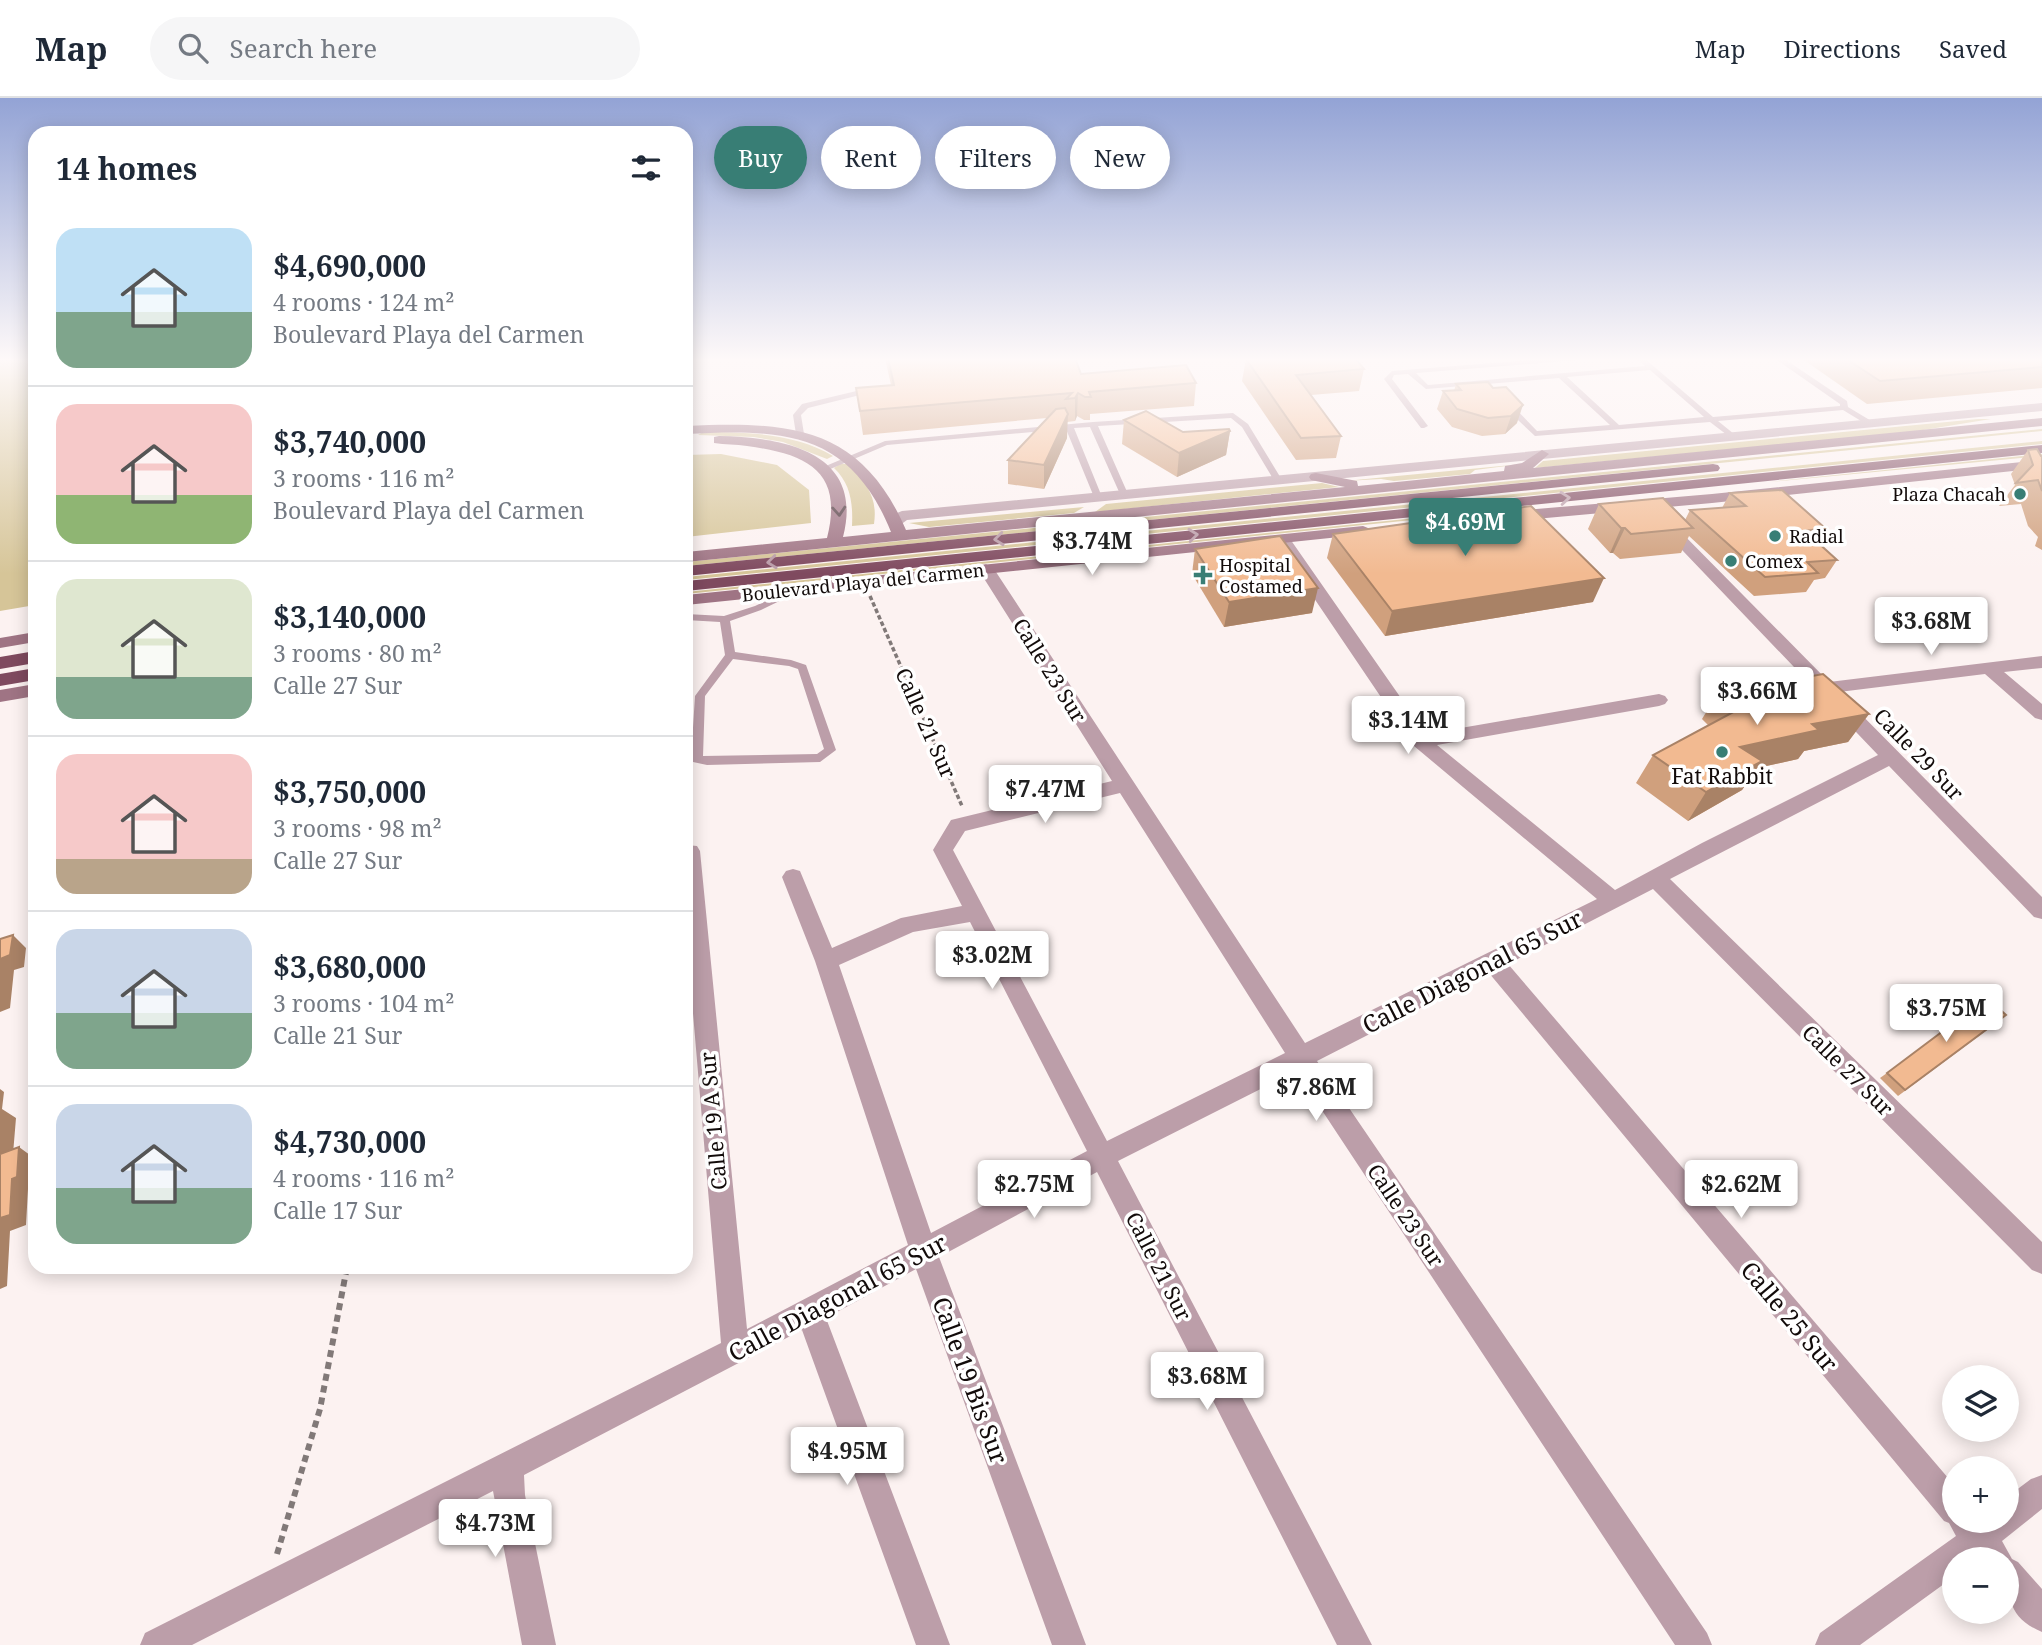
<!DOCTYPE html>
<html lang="en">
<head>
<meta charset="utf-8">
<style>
  :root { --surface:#fff; --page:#f6f6f7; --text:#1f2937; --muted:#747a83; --line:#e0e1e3; --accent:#387e75 }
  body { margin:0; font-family:"Noto Serif",serif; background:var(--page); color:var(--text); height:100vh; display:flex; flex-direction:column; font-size:26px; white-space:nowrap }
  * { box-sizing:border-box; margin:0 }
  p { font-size:23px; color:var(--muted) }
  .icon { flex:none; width:38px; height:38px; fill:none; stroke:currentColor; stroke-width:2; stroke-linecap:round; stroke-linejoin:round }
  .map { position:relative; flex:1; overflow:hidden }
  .details { position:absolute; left:28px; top:28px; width:665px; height:1148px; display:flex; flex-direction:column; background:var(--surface); border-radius:21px; box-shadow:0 4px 18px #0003 }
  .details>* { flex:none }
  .top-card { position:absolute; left:714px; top:28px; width:665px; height:63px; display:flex; gap:14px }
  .controls { position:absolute; left:1942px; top:1267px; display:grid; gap:14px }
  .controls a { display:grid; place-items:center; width:77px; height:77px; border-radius:50%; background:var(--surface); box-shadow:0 4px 18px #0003; font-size:35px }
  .price { position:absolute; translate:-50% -60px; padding:0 16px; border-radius:7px; background:#fff; color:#222; font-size:23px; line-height:46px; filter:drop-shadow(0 2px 4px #0008) }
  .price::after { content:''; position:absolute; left:50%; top:42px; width:21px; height:16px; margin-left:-10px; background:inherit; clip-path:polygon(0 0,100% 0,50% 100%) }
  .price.active { background:var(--accent); color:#fff }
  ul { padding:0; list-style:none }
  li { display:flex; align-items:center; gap:21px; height:175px; padding:0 28px }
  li+li { border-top:2px solid var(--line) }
  li span { display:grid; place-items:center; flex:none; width:196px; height:140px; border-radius:21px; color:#555 }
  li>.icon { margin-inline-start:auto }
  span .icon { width:84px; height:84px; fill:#fffc; stroke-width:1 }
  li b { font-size:30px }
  h2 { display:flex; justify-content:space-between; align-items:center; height:84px; padding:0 28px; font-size:30px }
  .chip { padding:0 24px; border-radius:32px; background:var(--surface); box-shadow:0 4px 18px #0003; font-size:24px; line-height:63px }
  .chip.active { background:var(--accent); color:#fff }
  header { display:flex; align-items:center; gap:42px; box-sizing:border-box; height:98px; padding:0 35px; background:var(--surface); border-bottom:2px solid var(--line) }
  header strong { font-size:33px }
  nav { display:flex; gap:38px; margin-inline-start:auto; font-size:24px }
  .search { width:490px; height:63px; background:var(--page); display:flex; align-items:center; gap:18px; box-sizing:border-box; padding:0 24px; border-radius:38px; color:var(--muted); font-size:26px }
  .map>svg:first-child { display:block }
  .green { fill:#d6c598 }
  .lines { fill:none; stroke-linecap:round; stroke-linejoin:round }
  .path-far1 { stroke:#817978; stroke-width:3.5; stroke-dasharray:4.5 2.5; stroke-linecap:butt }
  .path { stroke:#817978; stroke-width:6; stroke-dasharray:7 5; stroke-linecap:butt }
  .service { fill:#bc9ea9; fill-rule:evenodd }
  .minor { fill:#bc9ea9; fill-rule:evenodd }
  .secondary { fill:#9f7484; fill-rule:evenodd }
  .trunk { fill:#7f4a5f; fill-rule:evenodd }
  .wall { fill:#d0a07d }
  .shaded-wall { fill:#a98266 }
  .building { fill:#f2ba91; stroke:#a98266; stroke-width:2 }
  .oneway { stroke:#b99ba7 }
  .oneway2 { stroke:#513a41 }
  .poi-dot { fill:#387e75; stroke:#fff; stroke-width:2.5 }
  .labels { text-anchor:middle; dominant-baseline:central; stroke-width:7; stroke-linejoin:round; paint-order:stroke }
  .far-poi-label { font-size:18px; fill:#120b0a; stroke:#fff; text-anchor:start }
  .far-street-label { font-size:18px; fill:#120b0a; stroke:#fff }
  .street-label { font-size:21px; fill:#120b0a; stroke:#fff }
  .poi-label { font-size:21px; fill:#120b0a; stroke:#fff }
  .near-street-label { font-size:24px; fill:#120b0a; stroke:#fff }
</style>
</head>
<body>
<header>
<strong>Map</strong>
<div class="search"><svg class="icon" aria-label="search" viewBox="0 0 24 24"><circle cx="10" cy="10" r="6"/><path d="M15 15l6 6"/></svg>Search here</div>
<nav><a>Map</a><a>Directions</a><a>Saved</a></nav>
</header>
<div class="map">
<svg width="2042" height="1547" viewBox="0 0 2042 1547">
  <rect width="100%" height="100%" fill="#fcf2f1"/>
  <g class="green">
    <path d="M 0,260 L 35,260 L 35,507 L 0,513 Z"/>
    <path d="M 1978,321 L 1991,321 L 1911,334 L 1535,370 L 1543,363 Z"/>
    <path d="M 2042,331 L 2042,333 L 686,468 L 686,464 Z"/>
    <path d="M 703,334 C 746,334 795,335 833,358 L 827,361 L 783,344 L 754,339 L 698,337 Z"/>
    <path d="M 2042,343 L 2042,346 L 686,482 L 686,479 Z"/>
    <path d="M 721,356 L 777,367 L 809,392 L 811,425 L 686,439 L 686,357 Z"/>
    <path d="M 2042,356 L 2042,358 L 1770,384 L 1787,382 Z"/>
    <path d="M 840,366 L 849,366 C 866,385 878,399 874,426 L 852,428 C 853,406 851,386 834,370 Z"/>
    <path d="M 1522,366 L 1475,372 L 1470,376 L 1394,383 L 1381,381 L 1345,383 Z"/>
    <path d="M 1322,385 L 1339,389 L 1095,414 L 1106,406 Z"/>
    <path d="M 1084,409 L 1074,415 L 929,429 L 909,425 Z"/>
    <path d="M 1495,412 L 1501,413 L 686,496 L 686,494 Z"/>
  </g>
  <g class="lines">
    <path class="path-far1" d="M 870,498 L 962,708"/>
    <path class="path" d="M 277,1456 L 320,1311 L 347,1169"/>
    <g class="service">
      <path d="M 1553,260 L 1583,260 L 1579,262 L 1416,275 L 1428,287 L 1645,268 L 1636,260 L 1644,260 L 1713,319 L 1840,308 L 1840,306 L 1774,260 L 1783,260 L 1847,303 L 1848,309 L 1873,324 L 1866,326 L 1843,312 L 1718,323 L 1734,336 L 1734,340 L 1731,340 L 1710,324 L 1535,338 L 1505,310 L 1505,306 L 1511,306 L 1537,333 L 1610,327 L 1559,280 L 1426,291 L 1408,276 L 1394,277 L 1392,281 L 1428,328 L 1424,330 L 1421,330 L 1384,281 L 1392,273 ZM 1650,272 L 1704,319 L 1619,327 L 1567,279 Z"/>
      <path d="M 869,290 L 873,292 L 872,294 L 808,310 L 801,317 L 804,336 L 800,338 L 796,336 L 793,317 L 802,306 Z"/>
      <path d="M 1233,315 L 1248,326 L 1282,382 L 1281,384 L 1275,384 L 1242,329 L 1231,320 L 1098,328 L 1128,396 L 1124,399 L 1120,396 L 1090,329 L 1074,330 L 1102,399 L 1098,402 L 1094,399 L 1066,331 L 887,347 L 828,372 L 821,370 L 885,343 L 1093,324 Z"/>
      <path d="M 797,488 L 800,489 L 800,493 L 761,512 L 730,523 L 735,554 L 791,562 L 806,567 L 836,652 L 820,664 L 707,667 L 693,664 L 691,661 L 695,598 L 725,557 L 720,524 L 686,522 L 686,516 L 724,518 L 755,508 ZM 733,561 L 789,568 L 798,571 L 824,651 L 817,656 L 703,658 L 705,598 Z"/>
    </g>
    <g class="minor">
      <path d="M 2042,305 L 2042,313 L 907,422 L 896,430 L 888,425 L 897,415 L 902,413 Z"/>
      <path d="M 1667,423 L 1672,425 L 1829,584 L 2042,558 L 2042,570 L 2004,574 L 2042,606 L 2042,622 L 2035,620 L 1985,576 L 1839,594 L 2042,799 L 2042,821 L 2034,819 L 1889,668 L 1670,781 L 2042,1144 L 2042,1176 L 2032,1172 L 1653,791 L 1508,866 L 1955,1388 L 1955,1423 L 2007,1423 L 2007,1399 L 2031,1381 L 2042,1377 L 2042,1411 L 2002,1443 L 2012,1461 L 2018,1464 L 2042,1491 L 2042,1534 C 2006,1519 2007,1494 2007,1461 L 1955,1461 L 1955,1478 L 1860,1547 L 1815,1547 L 1820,1535 L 1956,1438 L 1949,1425 L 1944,1423 L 1489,875 L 1317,963 L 1707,1535 L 1712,1547 L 1675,1547 L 1296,973 L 1118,1063 L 1372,1547 L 1337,1547 L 1097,1074 L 939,1159 L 1086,1547 L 1052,1547 L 916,1171 L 826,1220 L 950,1547 L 916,1547 L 802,1232 L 524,1377 L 525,1397 L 556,1547 L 522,1547 L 493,1393 L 192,1547 L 140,1547 L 145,1535 L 721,1245 L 686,833 L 686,747 L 697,748 L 700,753 L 747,1231 L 908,1147 L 815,863 L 782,779 L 786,773 L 793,771 L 800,773 L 832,850 L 901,820 L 962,808 L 933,752 L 951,722 L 1112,683 L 978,471 L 980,468 L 986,466 L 994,471 L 1305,945 L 1597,801 L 1414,648 L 1274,441 L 1276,438 L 1288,438 L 1426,636 L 1659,596 L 1665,598 L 1668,602 L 1665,606 L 1659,608 L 1437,647 L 1615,792 L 1702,745 L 1878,657 L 1662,431 L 1659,428 ZM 1120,695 L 1285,955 L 1107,1043 L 953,752 L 965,733 ZM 970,824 L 1087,1053 L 931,1135 L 839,867 L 913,834 Z"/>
    </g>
    <g class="secondary">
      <path d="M 2042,320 L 2042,328 L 686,464 L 686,454 L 827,440 C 844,373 807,356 747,348 C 736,346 725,347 714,345 L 714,339 L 719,338 C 784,339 865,354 843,439 L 891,434 C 850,333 784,331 686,336 L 686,328 C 790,323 861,328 906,432 L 1345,389 L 1311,382 L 1309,379 L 1311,376 L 1316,375 L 1357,383 L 1358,388 L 1504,373 L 1505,368 L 1522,365 L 1542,352 L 1549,356 L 1533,370 Z"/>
      <path d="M 2042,362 L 2042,370 L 1712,405 L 1513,423 L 1505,418 L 1513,413 L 1712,396 Z"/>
      <path d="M 1363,428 L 1368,430 L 1371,433 L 1368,436 L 686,507 L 686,497 Z"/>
      <path d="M 35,534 L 35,544 L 0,550 L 0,540 Z"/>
      <path d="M 35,586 L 35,598 L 0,604 L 0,592 Z"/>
    </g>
    <g class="trunk">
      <path d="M 2042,347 L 2042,355 L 686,493 L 686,483 Z"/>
      <path d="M 1713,366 L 1718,367 L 1720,370 L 1718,373 L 686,478 L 686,468 Z"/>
      <path d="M 35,553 L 35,565 L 0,571 L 0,559 Z"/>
      <path d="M 35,570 L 35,582 L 0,588 L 0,576 Z"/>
    </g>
  </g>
  <g class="wall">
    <path d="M 885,260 L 1075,260 L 1081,276 L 1196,285 L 1194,308 L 1090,316 L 1090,322 L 1084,322 L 1077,318 L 1075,323 L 1067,324 L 1067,340 L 1044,391 L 1008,386 L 1008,362 L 1047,320 L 863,337 L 856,290 L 891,287 Z"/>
    <path d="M 1801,260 L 2042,260 L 2042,290 L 1867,306 Z"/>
    <path d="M 1246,261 L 1364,271 L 1359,293 L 1311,297 L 1341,338 L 1336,360 L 1296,362 L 1242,283 Z"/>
    <path d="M 1488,284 L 1517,325 L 1505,336 L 1482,338 L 1452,329 L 1437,311 L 1443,293 L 1454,293 L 1456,286 Z"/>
    <path d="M 1124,322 L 1183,334 L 1230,333 L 1226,357 L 1177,379 L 1122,346 Z"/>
    <path d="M 2028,352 L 2042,358 L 2042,452 L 2035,448 L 2038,439 L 2028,428 L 2021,406 L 1999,408 L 2015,387 L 2011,376 Z"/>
    <path d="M 1730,395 L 1817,444 L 1837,462 L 1825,480 L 1814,482 L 1806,494 L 1754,498 L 1689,438 L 1681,455 L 1620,461 L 1613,455 L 1610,455 L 1588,431 L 1599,406 L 1685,422 L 1690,412 L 1722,410 Z"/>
    <path d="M 1333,436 L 1593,504 L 1385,538 L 1327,460 Z"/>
    <path d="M 1195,451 L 1312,515 L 1224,529 L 1192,476 Z"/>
    <path d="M 1756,587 L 1869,616 L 1848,644 L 1804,653 L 1798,661 L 1757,670 L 1742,692 L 1688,723 L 1636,685 L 1653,657 L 1708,627 L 1702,621 L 1719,593 Z"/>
    <path d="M 1999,923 L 1898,998 L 1880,980 L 1887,975 Z"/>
  </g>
  <g class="shaded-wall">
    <path d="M 1078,295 L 1077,318 L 1075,323 L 1075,300 Z"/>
    <path d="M 1523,307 L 1517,325 L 1505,336 L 1511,318 Z"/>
    <path d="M 1068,316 L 1067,340 L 1044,391 L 1044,367 Z"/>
    <path d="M 1230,333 L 1226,357 L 1177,379 L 1179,355 Z"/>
    <path d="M 1621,430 L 1625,430 L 1613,455 L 1610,455 Z"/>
    <path d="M 1825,430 L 1814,449 L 1805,433 Z"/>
    <path d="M 1604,480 L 1593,504 L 1385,538 L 1392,513 Z"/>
    <path d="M 1318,490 L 1312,515 L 1224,529 L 1229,504 Z"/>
    <path d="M 1869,616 L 1848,644 L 1804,653 L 1798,661 L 1757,670 L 1742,692 L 1688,723 L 1706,694 L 1740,649 L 1812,626 Z"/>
    <path d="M 13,837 L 26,850 L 24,869 L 14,872 L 10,910 L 0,914 L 0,861 Z"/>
    <path d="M 0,991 L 4,994 L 2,1011 L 16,1020 L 12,1068 L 0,1061 Z"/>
    <path d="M 19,1049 L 34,1060 L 33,1089 L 28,1091 L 26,1127 L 10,1133 L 7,1188 L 0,1191 L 0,1120 L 12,1081 Z"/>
  </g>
  <g class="building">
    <path d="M 888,260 L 1075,260 L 1081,276 L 1186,267 L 1196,285 L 1089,294 L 1091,299 L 1085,299 L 1078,295 L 1075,300 L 1066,301 L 1072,295 L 860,313 L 856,290 L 894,287 Z"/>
    <path d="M 1257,260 L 1355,260 L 1364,271 L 1296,277 L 1341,338 L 1301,340 L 1246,261 Z"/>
    <path d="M 1845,260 L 2042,260 L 2042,269 L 1880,283 Z"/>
    <path d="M 1488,284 L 1493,290 L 1506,289 L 1523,307 L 1511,318 L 1488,320 L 1457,311 L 1443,293 L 1461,292 L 1456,286 Z"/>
    <path d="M 1065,310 L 1068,316 L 1044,367 L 1008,362 L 1056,311 Z"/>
    <path d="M 1146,313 L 1183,334 L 1229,331 L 1230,333 L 1179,355 L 1124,322 Z"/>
    <path d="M 2037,351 L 2041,358 L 2042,358 L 2042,393 L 2038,382 L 2016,385 L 2033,367 L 2028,352 Z"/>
    <path d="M 1782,392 L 1825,430 L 1805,433 L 1837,462 L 1807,464 L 1818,475 L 1765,479 L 1690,412 L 1746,408 L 1730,395 Z"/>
    <path d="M 1663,400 L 1693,430 L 1631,436 L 1625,430 L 1621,430 L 1599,406 Z"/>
    <path d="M 1531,408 L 1604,480 L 1392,513 L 1333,436 Z"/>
    <path d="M 1280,438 L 1318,490 L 1229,504 L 1195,451 Z"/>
    <path d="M 1823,576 L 1869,616 L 1812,626 L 1819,632 L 1740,649 L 1762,663 L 1706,694 L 1653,657 L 1739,611 L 1719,593 L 1752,584 L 1756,587 L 1769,586 Z"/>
    <path d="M 13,837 L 10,857 L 0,861 L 0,841 Z"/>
    <path d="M 1987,900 L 2006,917 L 1905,992 L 1887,975 Z"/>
    <path d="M 19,1049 L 17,1079 L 12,1081 L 10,1117 L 0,1120 L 0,1056 Z"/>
  </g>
  <defs><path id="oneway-chevron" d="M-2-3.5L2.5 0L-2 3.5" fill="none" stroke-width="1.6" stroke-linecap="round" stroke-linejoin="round" transform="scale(1.75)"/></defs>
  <g class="oneway">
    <use href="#oneway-chevron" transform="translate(1565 400) rotate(-5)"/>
    <use href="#oneway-chevron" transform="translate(1193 437) rotate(-6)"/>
    <use href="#oneway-chevron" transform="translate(999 441) rotate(174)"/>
    <use href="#oneway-chevron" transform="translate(772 464) rotate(174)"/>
  </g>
  <use class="oneway2" href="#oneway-chevron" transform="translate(839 413) rotate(86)"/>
  <linearGradient id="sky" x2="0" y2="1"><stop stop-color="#93a3d5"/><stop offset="0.55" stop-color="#fef9f9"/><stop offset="1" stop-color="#fef9f9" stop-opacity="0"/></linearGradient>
  <rect width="2042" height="476" fill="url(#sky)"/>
  <g class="poi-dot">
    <circle cx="2020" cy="396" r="7"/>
    <circle cx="1775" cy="438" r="7"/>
    <circle cx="1731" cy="463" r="7"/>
    <path d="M1199.5 466.5h7v7h7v7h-7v7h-7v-7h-7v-7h7z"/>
    <circle cx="1722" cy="654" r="7"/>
  </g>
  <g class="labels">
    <g class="far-poi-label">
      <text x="2006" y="396" text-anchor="end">Plaza Chacah</text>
      <text x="1789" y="438">Radial</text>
      <text x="1745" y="463">Comex</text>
      <text x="1219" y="467">Hospital<tspan x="1219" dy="21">Costamed</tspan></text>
    </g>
    <g class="far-street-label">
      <text transform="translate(863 484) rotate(-6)">Boulevard Playa del Carmen</text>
    </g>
    <g class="street-label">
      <text transform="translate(1050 572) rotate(58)">Calle 23 Sur</text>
      <text transform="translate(926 625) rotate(66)">Calle 21 Sur</text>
      <text transform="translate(1919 656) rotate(46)">Calle 29 Sur</text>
      <text transform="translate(1848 972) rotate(45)">Calle 27 Sur</text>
      <text transform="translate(713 1023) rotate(-95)">Calle 19 A Sur</text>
      <text transform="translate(1406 1117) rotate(56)">Calle 23 Sur</text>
      <text transform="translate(1159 1168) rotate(63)">Calle 21 Sur</text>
    </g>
    <g class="poi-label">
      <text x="1722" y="678">Fat Rabbit</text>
    </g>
    <g class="near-street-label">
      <text transform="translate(1472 873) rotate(-27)">Calle Diagonal 65 Sur</text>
      <text transform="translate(837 1199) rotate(-28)">Calle Diagonal 65 Sur</text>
      <text transform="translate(1790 1218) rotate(50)">Calle 25 Sur</text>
      <text transform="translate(971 1282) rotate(70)">Calle 19 Bis Sur</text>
    </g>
  </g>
</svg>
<div class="controls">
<a><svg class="icon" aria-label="layers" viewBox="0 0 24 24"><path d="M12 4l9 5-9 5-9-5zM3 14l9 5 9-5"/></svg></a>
<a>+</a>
<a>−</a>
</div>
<b class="price active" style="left:1465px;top:460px">$4.69M</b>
<b class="price" style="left:1092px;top:479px">$3.74M</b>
<b class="price" style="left:1931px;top:559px">$3.68M</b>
<b class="price" style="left:1757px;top:629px">$3.66M</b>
<b class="price" style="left:1408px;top:658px">$3.14M</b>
<b class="price" style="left:1045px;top:727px">$7.47M</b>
<b class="price" style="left:992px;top:893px">$3.02M</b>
<b class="price" style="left:1946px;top:946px">$3.75M</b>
<b class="price" style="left:1316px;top:1025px">$7.86M</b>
<b class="price" style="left:1034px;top:1122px">$2.75M</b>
<b class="price" style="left:1741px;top:1122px">$2.62M</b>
<b class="price" style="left:1207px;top:1314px">$3.68M</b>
<b class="price" style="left:847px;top:1389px">$4.95M</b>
<b class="price" style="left:495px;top:1461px">$4.73M</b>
<div class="top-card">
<a class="chip active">Buy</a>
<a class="chip">Rent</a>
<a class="chip">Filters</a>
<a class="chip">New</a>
</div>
<section class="details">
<h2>14 homes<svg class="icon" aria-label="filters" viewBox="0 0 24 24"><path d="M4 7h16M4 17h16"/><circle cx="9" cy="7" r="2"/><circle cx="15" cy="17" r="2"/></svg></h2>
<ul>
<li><span style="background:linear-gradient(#bfe0f5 60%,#7fa58c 0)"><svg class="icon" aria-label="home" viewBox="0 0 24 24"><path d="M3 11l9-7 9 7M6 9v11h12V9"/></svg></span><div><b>$4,690,000</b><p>4 rooms · 124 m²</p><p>Boulevard Playa del Carmen</p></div></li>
<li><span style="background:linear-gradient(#f6c9c9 65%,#8fb573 0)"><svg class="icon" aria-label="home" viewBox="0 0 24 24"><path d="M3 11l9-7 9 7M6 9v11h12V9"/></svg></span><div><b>$3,740,000</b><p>3 rooms · 116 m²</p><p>Boulevard Playa del Carmen</p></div></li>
<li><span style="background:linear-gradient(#dfe7d0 70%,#7fa58c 0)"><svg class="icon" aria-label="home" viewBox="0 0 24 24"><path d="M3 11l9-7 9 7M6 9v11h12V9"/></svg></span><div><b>$3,140,000</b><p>3 rooms · 80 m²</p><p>Calle 27 Sur</p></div></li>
<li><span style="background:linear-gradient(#f6c9c9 75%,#b9a48a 0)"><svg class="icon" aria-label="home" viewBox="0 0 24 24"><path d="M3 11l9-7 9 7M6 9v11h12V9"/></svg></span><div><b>$3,750,000</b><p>3 rooms · 98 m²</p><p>Calle 27 Sur</p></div></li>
<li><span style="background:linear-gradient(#c9d6e8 60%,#7fa58c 0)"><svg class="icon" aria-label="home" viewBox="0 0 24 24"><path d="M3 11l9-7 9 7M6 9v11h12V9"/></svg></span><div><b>$3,680,000</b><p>3 rooms · 104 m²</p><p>Calle 21 Sur</p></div></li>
<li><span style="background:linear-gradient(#c9d6e8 60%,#7fa58c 0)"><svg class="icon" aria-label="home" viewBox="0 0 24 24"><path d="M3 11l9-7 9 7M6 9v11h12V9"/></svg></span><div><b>$4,730,000</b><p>4 rooms · 116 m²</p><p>Calle 17 Sur</p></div></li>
</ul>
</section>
</div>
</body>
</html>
